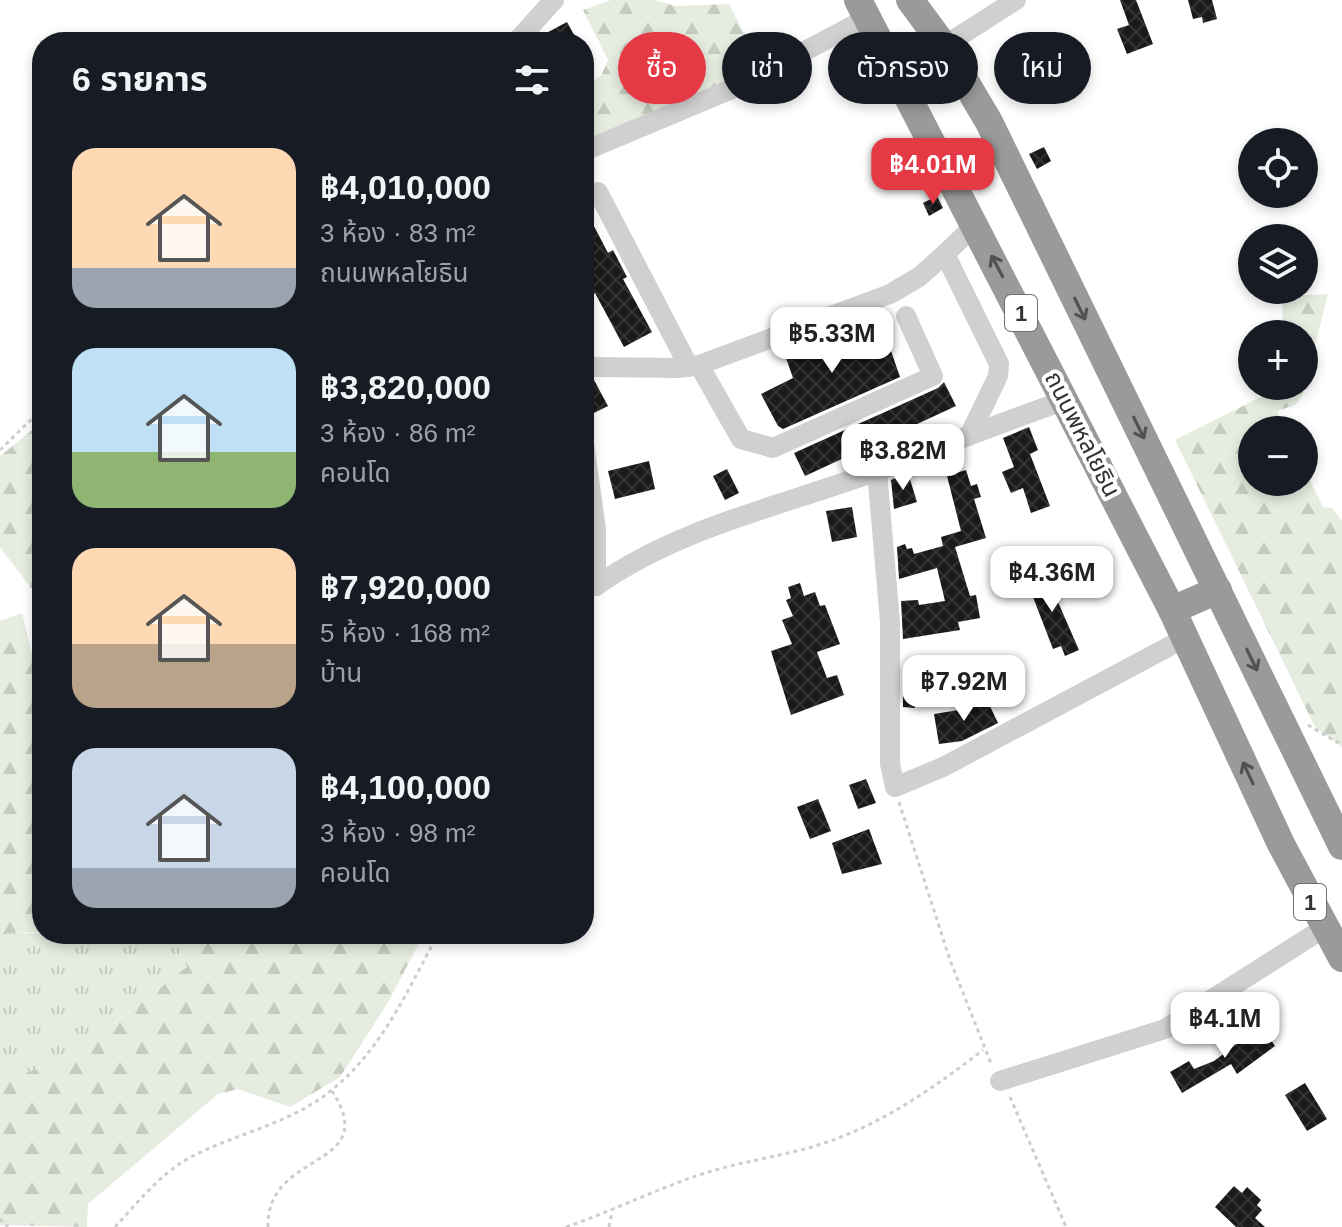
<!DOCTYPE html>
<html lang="th">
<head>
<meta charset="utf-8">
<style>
  :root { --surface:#171b24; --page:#242831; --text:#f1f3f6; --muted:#9ea1a6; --accent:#e63946 }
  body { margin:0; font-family:Arial,"Noto Sans Thai",sans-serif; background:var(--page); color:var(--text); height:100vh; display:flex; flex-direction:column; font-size:30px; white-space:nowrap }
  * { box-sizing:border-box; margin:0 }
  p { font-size:26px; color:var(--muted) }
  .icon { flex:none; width:44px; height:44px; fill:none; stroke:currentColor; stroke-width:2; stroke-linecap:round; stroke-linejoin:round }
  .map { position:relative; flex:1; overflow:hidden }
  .details { position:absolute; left:32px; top:32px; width:562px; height:912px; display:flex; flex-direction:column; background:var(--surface); border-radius:32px; box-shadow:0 4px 12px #0003 }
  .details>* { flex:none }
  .top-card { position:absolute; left:618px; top:32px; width:604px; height:72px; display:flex; gap:16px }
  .fabs { position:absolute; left:1238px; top:128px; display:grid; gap:16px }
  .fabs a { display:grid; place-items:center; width:80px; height:80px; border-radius:50%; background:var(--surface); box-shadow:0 4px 12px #0003; font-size:40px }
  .price { position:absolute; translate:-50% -68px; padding:0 18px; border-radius:16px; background:#fff; color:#222; font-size:26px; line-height:52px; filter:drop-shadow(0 2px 4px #0008) }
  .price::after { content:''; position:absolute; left:50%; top:48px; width:24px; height:18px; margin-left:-12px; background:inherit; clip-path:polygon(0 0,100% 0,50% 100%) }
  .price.on { background:var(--accent); color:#fff }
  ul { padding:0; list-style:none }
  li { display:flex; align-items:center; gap:24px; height:200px; padding:0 40px }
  li span { display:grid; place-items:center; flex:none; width:224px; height:160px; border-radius:24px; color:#555 }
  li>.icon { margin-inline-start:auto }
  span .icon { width:96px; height:96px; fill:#fffc; stroke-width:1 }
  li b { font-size:34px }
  h2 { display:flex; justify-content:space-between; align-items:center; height:96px; padding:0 40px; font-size:34px }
  .pill { padding:0 28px; border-radius:36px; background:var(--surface); box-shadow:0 4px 12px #0003; font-size:28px; line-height:72px }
  .pill.on { background:var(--accent); color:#fff }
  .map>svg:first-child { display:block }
  .grass { fill:url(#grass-tufts) }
  .forest { fill:url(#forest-firs) }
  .building { fill:url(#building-cross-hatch) }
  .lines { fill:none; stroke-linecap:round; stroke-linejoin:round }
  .path { stroke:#cdcdcd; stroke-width:3; stroke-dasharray:4 4; stroke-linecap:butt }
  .minor { stroke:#d0d0d0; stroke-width:20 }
  .highway { stroke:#9a9a9a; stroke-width:28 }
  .oneway { stroke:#525252 }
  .labels { text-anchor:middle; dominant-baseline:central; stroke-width:8; stroke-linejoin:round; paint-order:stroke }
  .shield { fill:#fff; stroke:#707070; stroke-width:2 }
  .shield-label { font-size:22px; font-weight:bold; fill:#333 }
  .street-label { font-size:24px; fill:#333; stroke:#fff }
</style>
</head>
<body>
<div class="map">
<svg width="1342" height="1227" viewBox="0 0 1342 1227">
  <defs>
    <pattern id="grass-tufts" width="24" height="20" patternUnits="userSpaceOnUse" patternTransform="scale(2)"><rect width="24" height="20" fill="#e6ecdf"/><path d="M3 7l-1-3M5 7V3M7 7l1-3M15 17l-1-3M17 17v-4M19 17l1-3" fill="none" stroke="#c6cbc0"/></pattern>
    <pattern id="forest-firs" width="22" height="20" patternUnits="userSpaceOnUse" patternTransform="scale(2)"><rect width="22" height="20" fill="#e6ecdf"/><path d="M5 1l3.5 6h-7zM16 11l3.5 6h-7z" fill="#c6cbc0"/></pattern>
    <pattern id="building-cross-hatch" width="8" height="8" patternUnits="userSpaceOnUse" patternTransform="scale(2)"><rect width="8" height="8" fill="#1a1a1a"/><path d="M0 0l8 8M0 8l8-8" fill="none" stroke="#333"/></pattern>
  </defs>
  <rect width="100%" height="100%" fill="#fff"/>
  <path class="grass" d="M 7,933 L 171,934 L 188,967 C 129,1011 73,1062 0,1081 L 0,940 Z"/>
  <g class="forest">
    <path d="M 611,0 L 654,0 L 675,6 L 729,4 L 762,67 L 584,142 L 584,88 L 601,76 L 608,60 L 583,10 Z"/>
    <path d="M 1328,294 L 1302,396 L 1295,405 L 1277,411 L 1286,430 L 1252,430 L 1252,482 L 1304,482 L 1304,468 L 1323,507 L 1332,508 L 1342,521 L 1342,747 L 1315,727 L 1175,440 L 1283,386 L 1304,386 L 1304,334 L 1283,334 L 1282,296 Z"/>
    <path d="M 42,422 L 42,593 L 31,588 L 0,547 L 0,456 Z"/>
    <path d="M 22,613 L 42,698 L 42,932 L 7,933 L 0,940 L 0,621 Z"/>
    <path d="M 171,934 L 424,934 L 387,1004 L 340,1077 L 290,1107 L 238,1089 L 218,1094 L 88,1204 L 87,1227 L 0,1225 L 0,1081 C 73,1062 129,1012 187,967 Z"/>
  </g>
  <g class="building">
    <path d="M 1120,0 L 1136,0 L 1153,44 L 1127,54 L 1117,29 L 1129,25 Z"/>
    <path d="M 1188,0 L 1212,0 L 1217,19 L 1203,23 L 1202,17 L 1193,19 Z"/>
    <path d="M 567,22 L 578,42 L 534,42 L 537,38 Z"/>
    <path d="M 1044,147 L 1051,161 L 1037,169 L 1029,154 Z"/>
    <path d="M 937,196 L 943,208 L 929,216 L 923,203 Z"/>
    <path d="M 584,207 L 608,253 L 613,250 L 627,277 L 623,279 L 652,332 L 624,347 L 595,293 L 584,300 Z"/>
    <path d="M 881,322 L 900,377 L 783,429 L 778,426 L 761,394 L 793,378 L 785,355 Z"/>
    <path d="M 584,376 L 594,380 L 608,406 L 584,418 Z"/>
    <path d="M 944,382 L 956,406 L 805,476 L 794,453 L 938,388 Z"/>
    <path d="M 1029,427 L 1038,450 L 1030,454 L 1050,506 L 1031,513 L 1023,488 L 1011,493 L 1002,472 L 1014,467 L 1003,438 Z"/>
    <path d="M 649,461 L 655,489 L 615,499 L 608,471 Z"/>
    <path d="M 727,469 L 739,493 L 725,500 L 713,476 Z"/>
    <path d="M 966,470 L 971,486 L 977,484 L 981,497 L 974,499 L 986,538 L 955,547 L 970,596 L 976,595 L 980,618 L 958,622 L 960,630 L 903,639 L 901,601 L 918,600 L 919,605 L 945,601 L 937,568 L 899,579 L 897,547 L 905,544 L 907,549 L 912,548 L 914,554 L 943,546 L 941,537 L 961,531 L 947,476 Z"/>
    <path d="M 908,473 L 917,502 L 894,509 L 891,480 Z"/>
    <path d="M 852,507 L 857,537 L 832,542 L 826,511 Z"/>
    <path d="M 1044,573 L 1047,582 L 1055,579 L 1059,591 L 1054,593 L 1079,650 L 1065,656 L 1061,646 L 1053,649 L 1026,579 Z"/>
    <path d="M 800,583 L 804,596 L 815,592 L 820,606 L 825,605 L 840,644 L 817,652 L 827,678 L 837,675 L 844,695 L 791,715 L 771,651 L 792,644 L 782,620 L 793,616 L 786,600 L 791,598 L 788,587 Z"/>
    <path d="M 903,677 L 917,678 L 915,708 L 903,707 Z"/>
    <path d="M 987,700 L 998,723 L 962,741 L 939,744 L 934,714 L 971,708 Z"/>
    <path d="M 866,779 L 876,803 L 858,809 L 849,785 Z"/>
    <path d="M 818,799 L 831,831 L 810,839 L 797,807 Z"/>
    <path d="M 869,829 L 882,864 L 842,874 L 832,843 Z"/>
    <path d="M 1261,1026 L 1275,1046 L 1237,1074 L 1231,1064 L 1182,1093 L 1170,1072 L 1189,1061 L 1194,1069 L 1214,1061 Z"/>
    <path d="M 1305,1083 L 1327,1119 L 1307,1131 L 1285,1095 Z"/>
    <path d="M 1234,1186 L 1242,1193 L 1247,1187 L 1261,1200 L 1257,1205 L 1262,1210 L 1255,1218 L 1265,1227 L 1236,1227 L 1215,1207 Z"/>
  </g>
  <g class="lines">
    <g class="path">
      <path d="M 0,450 L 42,409"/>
      <path d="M 584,614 L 590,601"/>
      <path d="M 1308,725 L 1342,745"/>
      <path d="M 899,802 L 950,960 L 992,1066"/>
      <path d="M 1010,1097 L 1066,1227"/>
      <path d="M 0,1219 L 8,1227"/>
      <path d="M 115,1227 C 138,1202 161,1173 191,1157 C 237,1133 293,1123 333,1089 C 382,1049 409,988 438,934"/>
      <path d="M 268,1227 C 266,1149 383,1170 332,1091"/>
      <path d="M 566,1227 C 613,1211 656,1189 702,1174 C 739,1162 778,1157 815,1146 C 878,1127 931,1090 983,1050"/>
      <path d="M 609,1227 L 612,1212"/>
    </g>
    <g class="minor">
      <path d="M 516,42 L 554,0"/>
      <path d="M 944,46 L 1016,0"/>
      <path d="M 584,151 L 739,86 L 869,17"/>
      <path d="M 598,192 L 689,367"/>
      <path d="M 699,365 L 741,439 L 773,448 L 933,376 L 906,316"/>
      <path d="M 593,367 L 678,368 L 699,365 L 890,294 L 919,277 L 945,254"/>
      <path d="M 971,432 L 998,376 L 999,364 L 945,254 L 975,225"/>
      <path d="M 584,443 L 596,529 L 596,586"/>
      <path d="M 877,471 L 890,622 L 890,764 L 895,787 L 943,767 L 1185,638"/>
      <path d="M 596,586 C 679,527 782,506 877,471 C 940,447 1002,422 1066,400"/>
      <path d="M 1000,1081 L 1165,1029 L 1324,928"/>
    </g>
    <g class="highway">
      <path d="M 858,0 L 1172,610 L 1281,844 L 1342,958"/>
      <path d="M 910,0 L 944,46 L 989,122 L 1342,846"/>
      <path d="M 1172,610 L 1218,590"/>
    </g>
  </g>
  <defs><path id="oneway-shaft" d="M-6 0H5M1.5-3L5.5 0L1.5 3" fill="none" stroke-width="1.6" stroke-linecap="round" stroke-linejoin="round" transform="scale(2)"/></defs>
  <g class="oneway">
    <use href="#oneway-shaft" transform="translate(997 266) rotate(-118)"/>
    <use href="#oneway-shaft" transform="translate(1080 309) rotate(64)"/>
    <use href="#oneway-shaft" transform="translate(1139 428) rotate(64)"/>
    <use href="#oneway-shaft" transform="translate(1252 660) rotate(64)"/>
    <use href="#oneway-shaft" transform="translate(1248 773) rotate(-115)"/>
  </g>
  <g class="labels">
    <g class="shield">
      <rect x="1005" y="295" width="32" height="36" rx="6"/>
      <rect x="1294" y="884" width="32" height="36" rx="6"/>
    </g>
    <g class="shield-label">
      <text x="1021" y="313">1</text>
      <text x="1310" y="902">1</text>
    </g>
    <g class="street-label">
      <text transform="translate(1083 434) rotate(63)">ถนนพหลโยธิน</text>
    </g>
  </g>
</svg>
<div class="fabs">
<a><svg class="icon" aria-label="locate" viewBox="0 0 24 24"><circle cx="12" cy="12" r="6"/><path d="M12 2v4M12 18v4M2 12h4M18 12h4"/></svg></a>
<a><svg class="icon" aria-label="layers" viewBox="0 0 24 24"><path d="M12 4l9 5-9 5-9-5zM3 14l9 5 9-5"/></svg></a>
<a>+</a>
<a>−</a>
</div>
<b class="price on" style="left:933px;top:206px">฿4.01M</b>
<b class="price" style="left:832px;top:375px">฿5.33M</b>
<b class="price" style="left:903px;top:492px">฿3.82M</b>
<b class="price" style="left:1052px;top:614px">฿4.36M</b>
<b class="price" style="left:964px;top:723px">฿7.92M</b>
<b class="price" style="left:1225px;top:1060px">฿4.1M</b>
<div class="top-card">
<a class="pill on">ซื้อ</a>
<a class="pill">เช่า</a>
<a class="pill">ตัวกรอง</a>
<a class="pill">ใหม่</a>
</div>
<section class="details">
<h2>6 รายการ<svg class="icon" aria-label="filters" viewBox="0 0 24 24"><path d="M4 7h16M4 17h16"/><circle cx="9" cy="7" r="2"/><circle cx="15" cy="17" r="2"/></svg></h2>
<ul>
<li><span style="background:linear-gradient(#ffd9b3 75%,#9aa5b1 0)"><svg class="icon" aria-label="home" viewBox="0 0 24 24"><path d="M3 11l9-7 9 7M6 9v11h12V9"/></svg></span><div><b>฿4,010,000</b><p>3 ห้อง · 83 m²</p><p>ถนนพหลโยธิน</p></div></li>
<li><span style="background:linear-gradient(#bfe0f5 65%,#8fb573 0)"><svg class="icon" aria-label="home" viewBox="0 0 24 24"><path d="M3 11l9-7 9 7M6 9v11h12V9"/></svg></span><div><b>฿3,820,000</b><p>3 ห้อง · 86 m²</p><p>คอนโด</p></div></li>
<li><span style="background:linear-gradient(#ffd9b3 60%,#b9a48a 0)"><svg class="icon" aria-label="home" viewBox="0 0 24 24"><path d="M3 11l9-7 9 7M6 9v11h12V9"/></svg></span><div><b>฿7,920,000</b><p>5 ห้อง · 168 m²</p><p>บ้าน</p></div></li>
<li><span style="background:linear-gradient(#c9d6e8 75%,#9aa5b1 0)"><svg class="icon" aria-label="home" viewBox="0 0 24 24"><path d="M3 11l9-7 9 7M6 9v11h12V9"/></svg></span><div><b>฿4,100,000</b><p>3 ห้อง · 98 m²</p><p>คอนโด</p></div></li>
</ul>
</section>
</div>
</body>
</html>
